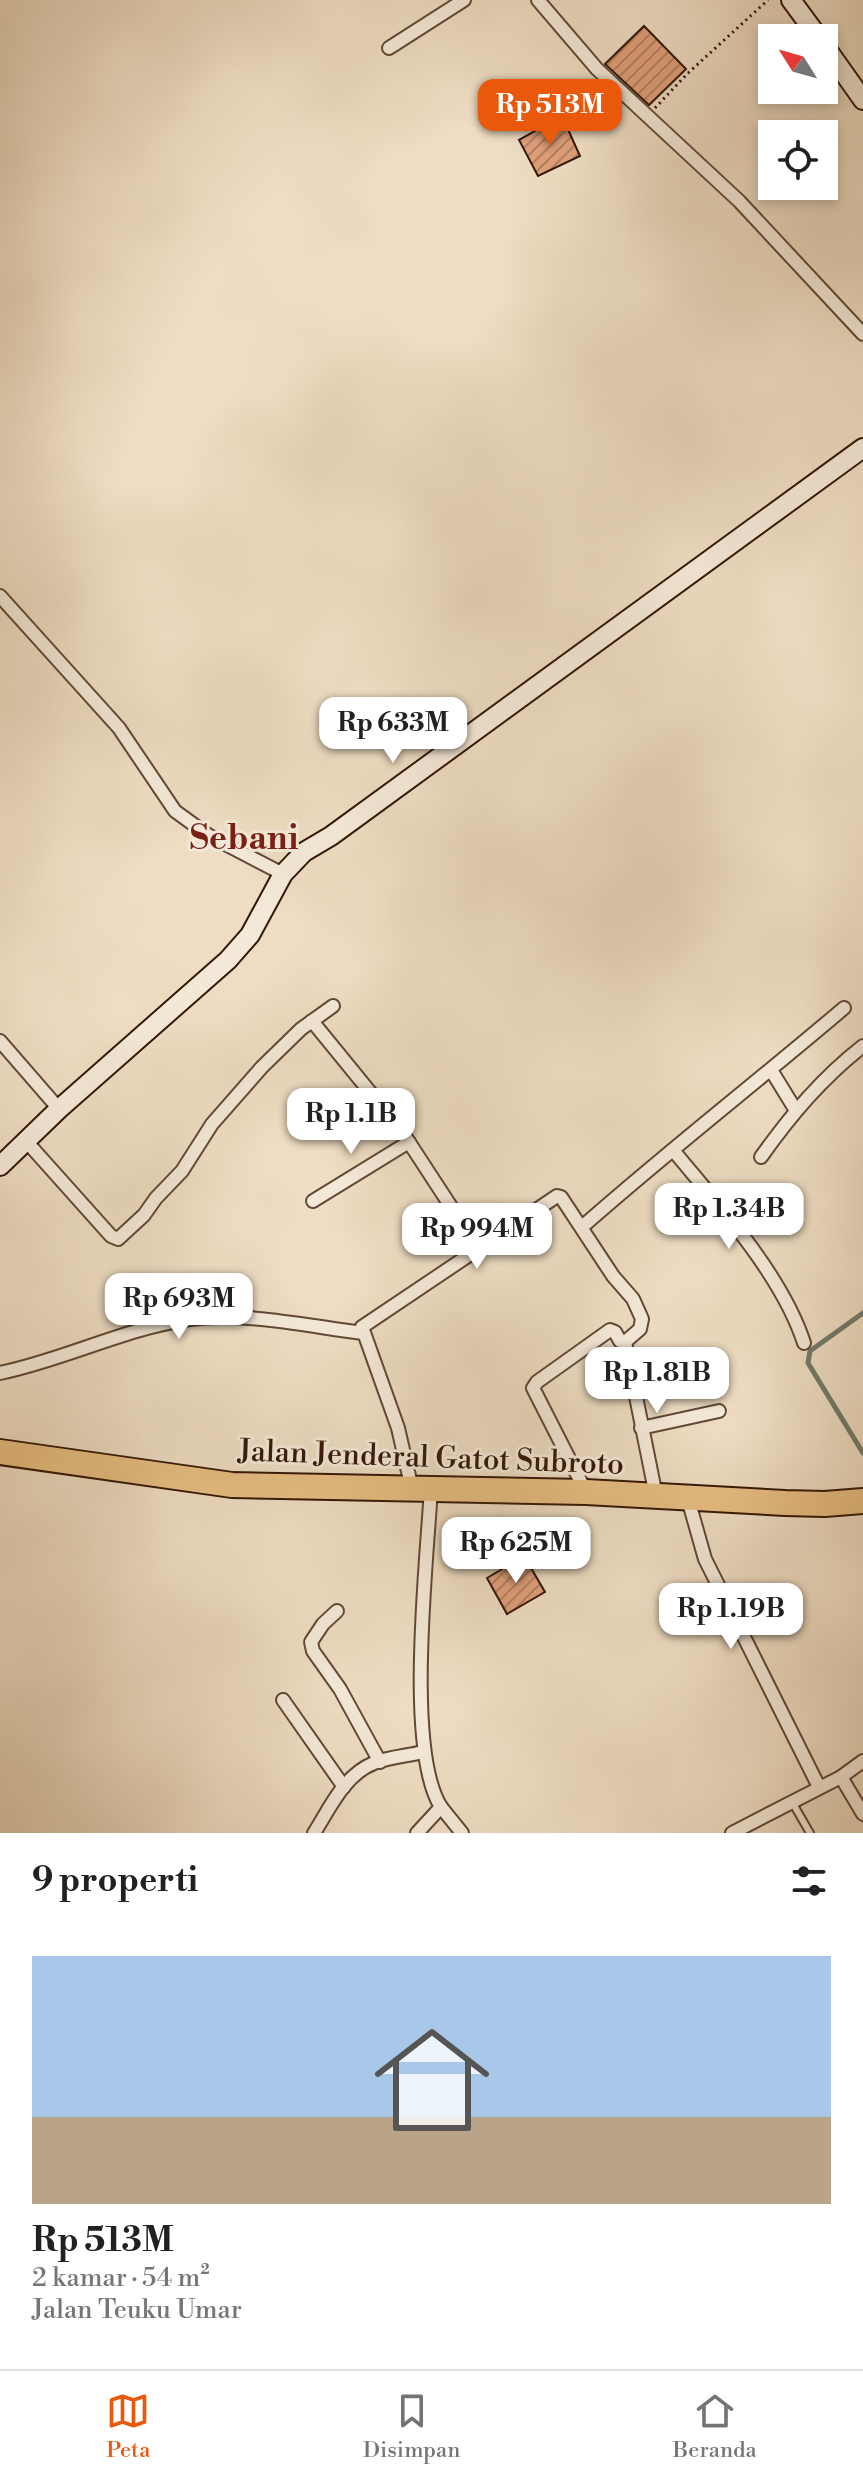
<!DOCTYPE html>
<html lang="id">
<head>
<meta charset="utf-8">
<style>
  :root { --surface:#fff; --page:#f2f2f2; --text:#202124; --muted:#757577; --line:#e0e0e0; --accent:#ea580c }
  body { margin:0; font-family:"Libre Bodoni",serif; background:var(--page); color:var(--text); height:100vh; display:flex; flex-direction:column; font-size:30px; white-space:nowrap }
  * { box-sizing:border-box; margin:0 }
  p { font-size:26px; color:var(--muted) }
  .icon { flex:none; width:44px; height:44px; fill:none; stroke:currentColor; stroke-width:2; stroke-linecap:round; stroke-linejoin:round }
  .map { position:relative; height:1833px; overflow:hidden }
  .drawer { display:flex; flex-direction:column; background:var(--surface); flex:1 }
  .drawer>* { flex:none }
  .needle { width:52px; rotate:307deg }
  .buttons { position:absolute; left:758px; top:24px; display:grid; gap:16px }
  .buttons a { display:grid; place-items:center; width:80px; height:80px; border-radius:0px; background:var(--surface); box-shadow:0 4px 12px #0003; font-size:40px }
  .price { position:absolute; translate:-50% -68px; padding:0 18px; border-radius:16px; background:#fff; color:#222; font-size:26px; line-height:52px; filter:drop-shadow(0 2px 4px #0008) }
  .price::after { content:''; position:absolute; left:50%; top:48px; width:24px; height:18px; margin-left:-12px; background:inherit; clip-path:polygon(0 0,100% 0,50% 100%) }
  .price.current { background:var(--accent); color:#fff }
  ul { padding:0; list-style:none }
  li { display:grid; align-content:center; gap:16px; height:424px; padding:0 32px }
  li+li { border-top:2px solid var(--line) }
  li span { display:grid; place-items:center; height:248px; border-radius:0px; color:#555 }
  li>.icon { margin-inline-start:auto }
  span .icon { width:144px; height:144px; fill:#fffc; stroke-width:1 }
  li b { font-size:34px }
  h2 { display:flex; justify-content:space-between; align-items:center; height:96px; padding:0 32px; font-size:34px }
  .tab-bar { display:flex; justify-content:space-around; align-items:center; height:112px; border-top:2px solid var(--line); background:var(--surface); font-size:22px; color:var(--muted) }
  .tab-bar a { display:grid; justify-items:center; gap:4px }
  .tab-bar .current { color:var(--accent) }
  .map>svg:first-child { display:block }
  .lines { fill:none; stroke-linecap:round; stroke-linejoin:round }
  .stream { stroke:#717a6b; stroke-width:5 }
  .building { fill:url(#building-hatch); stroke:#331606; stroke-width:2 }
  .lane-casing { stroke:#624835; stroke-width:10 }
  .street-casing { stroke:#624835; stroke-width:16 }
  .secondary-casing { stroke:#331606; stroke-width:22 }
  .highway-casing { stroke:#331606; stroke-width:28 }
  .path { stroke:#331606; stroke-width:3; stroke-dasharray:2 4; stroke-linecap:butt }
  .lane { stroke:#f4e9d8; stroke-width:6 }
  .street { stroke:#f4e9d8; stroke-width:12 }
  .secondary { stroke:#f4e9d8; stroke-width:18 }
  .highway { stroke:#e7be82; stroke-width:24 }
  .labels { text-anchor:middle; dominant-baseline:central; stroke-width:6; stroke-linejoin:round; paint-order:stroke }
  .street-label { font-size:30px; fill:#331606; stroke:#f4e9d8 }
  .quarter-label { font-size:34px; font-weight:bold; fill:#7a1f14; stroke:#f4e9d8 }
</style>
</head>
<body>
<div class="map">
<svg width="863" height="1833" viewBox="0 0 863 1833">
  <defs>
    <pattern id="building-hatch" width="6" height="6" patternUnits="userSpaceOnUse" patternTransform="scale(2)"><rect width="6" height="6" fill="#df9f7a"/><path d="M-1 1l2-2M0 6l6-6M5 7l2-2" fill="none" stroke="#b58162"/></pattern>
  </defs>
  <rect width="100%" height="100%" fill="#eeddc3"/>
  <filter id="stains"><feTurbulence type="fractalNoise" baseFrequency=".0025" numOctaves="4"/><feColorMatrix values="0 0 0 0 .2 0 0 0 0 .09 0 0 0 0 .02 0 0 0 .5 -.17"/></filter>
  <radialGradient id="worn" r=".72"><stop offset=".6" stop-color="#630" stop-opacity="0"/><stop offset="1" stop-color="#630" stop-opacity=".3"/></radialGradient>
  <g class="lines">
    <path class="stream" d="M 863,1313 L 810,1351 L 808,1363 L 863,1453"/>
  </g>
  <g class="building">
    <path d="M 644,26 L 686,69 L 649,105 L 605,64 Z"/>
    <path d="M 562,116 L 580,156 L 538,176 L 519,140 Z"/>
    <path d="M 524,1556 L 545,1592 L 507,1614 L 487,1578 Z"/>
  </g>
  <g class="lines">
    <defs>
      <path id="lane" d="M 792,1802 L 810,1833"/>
      <g id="street">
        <path d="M 538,0 L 597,69 L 739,201 L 863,334"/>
        <path d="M 389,48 L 464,0"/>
        <path d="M 0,596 L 119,728 L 175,811 L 208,835 L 283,874"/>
        <path d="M 312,1021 L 401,1130 L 478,1248"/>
        <path d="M 0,1041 L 59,1109"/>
        <path d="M 771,1070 L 795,1109"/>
        <path d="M 26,1141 L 111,1236 L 118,1239 L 144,1215 L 156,1198 L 182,1171 L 212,1124 L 262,1067 L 301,1029 L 333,1006"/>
        <path d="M 673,1150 C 719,1206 782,1275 804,1343"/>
        <path d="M 761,1157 C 791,1115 822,1078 863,1046"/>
        <path d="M 313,1201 L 409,1142"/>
        <path d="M 582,1227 C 667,1152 757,1082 844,1008"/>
        <path d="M 625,1342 L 656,1496"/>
        <path d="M 0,1373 C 64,1360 125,1328 190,1319 C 246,1312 307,1326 363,1333"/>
        <path d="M 641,1428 L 719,1411"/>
        <path d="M 412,1489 L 398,1428 L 362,1327 L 557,1196 L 561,1197 L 613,1276 L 633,1299 L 642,1319 L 640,1329 L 625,1342 L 620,1341 L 615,1332 L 610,1330 L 537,1382 L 533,1388 L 586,1492"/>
        <path d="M 688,1499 L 705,1559 L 819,1787"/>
        <path d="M 337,1611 L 323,1624 L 311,1642 L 313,1651 L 340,1689 L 380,1762"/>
        <path d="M 283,1700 L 344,1787"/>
        <path d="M 863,1761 L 841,1777 L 863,1814"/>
        <path d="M 441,1807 L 462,1833"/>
        <path d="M 314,1833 C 330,1808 344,1775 374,1763 C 389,1757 407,1756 423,1752"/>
        <path d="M 417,1833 L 441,1807 C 405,1750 427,1561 431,1488"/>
        <path d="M 732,1833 L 841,1777"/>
      </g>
      <g id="secondary">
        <path d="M 791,0 L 819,38"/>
        <path d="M 824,45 L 863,100"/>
        <path d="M 0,1166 L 59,1109 L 228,960 L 250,935 L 283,874 L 304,852 L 331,836 L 863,448"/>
      </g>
      <path id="highway" d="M 0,1452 L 232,1485 L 586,1492 L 785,1503 L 825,1504 L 863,1501"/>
    </defs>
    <use href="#lane" class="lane-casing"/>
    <use href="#street" class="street-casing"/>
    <use href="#secondary" class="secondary-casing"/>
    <use href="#highway" class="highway-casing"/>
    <path class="path" d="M 655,108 L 687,74 L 768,0"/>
    <use href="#lane" class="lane"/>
    <use href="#street" class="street"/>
    <use href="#secondary" class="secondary"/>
    <use href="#highway" class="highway"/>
  </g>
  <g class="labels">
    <g class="street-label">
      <text transform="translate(431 1458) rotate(2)">Jalan Jenderal Gatot Subroto</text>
    </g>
    <g class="quarter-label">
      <text x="244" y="839">Sebani</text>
    </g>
  </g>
  <rect width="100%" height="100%" filter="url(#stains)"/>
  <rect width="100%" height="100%" fill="url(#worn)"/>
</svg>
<div class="buttons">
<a><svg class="needle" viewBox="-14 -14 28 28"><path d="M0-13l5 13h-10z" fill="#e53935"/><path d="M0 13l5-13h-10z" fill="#757577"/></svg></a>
<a><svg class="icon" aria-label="locate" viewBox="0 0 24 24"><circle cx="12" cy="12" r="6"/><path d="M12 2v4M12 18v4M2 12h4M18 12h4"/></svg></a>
</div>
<b class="price current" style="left:550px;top:147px">Rp 513M</b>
<b class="price" style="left:393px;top:765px">Rp 633M</b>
<b class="price" style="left:351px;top:1156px">Rp 1.1B</b>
<b class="price" style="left:729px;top:1251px">Rp 1.34B</b>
<b class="price" style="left:477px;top:1271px">Rp 994M</b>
<b class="price" style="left:179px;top:1341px">Rp 693M</b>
<b class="price" style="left:657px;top:1415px">Rp 1.81B</b>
<b class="price" style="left:516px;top:1585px">Rp 625M</b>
<b class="price" style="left:731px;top:1651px">Rp 1.19B</b>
</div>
<section class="drawer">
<h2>9 properti<svg class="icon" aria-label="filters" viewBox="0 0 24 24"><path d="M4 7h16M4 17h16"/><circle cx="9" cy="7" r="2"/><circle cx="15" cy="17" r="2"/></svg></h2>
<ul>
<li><span style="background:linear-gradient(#a9c7e8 65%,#b9a48a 0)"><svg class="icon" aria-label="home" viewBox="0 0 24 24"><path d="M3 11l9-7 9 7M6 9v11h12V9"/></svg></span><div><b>Rp 513M</b><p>2 kamar · 54 m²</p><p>Jalan Teuku Umar</p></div></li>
</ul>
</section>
<nav class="tab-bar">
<a class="current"><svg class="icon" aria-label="map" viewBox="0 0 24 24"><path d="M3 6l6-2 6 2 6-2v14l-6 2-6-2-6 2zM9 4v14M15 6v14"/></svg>Peta</a>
<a><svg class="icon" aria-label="saved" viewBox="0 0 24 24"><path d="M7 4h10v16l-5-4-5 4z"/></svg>Disimpan</a>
<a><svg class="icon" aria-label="home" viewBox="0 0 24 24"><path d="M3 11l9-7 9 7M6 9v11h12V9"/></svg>Beranda</a>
</nav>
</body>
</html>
